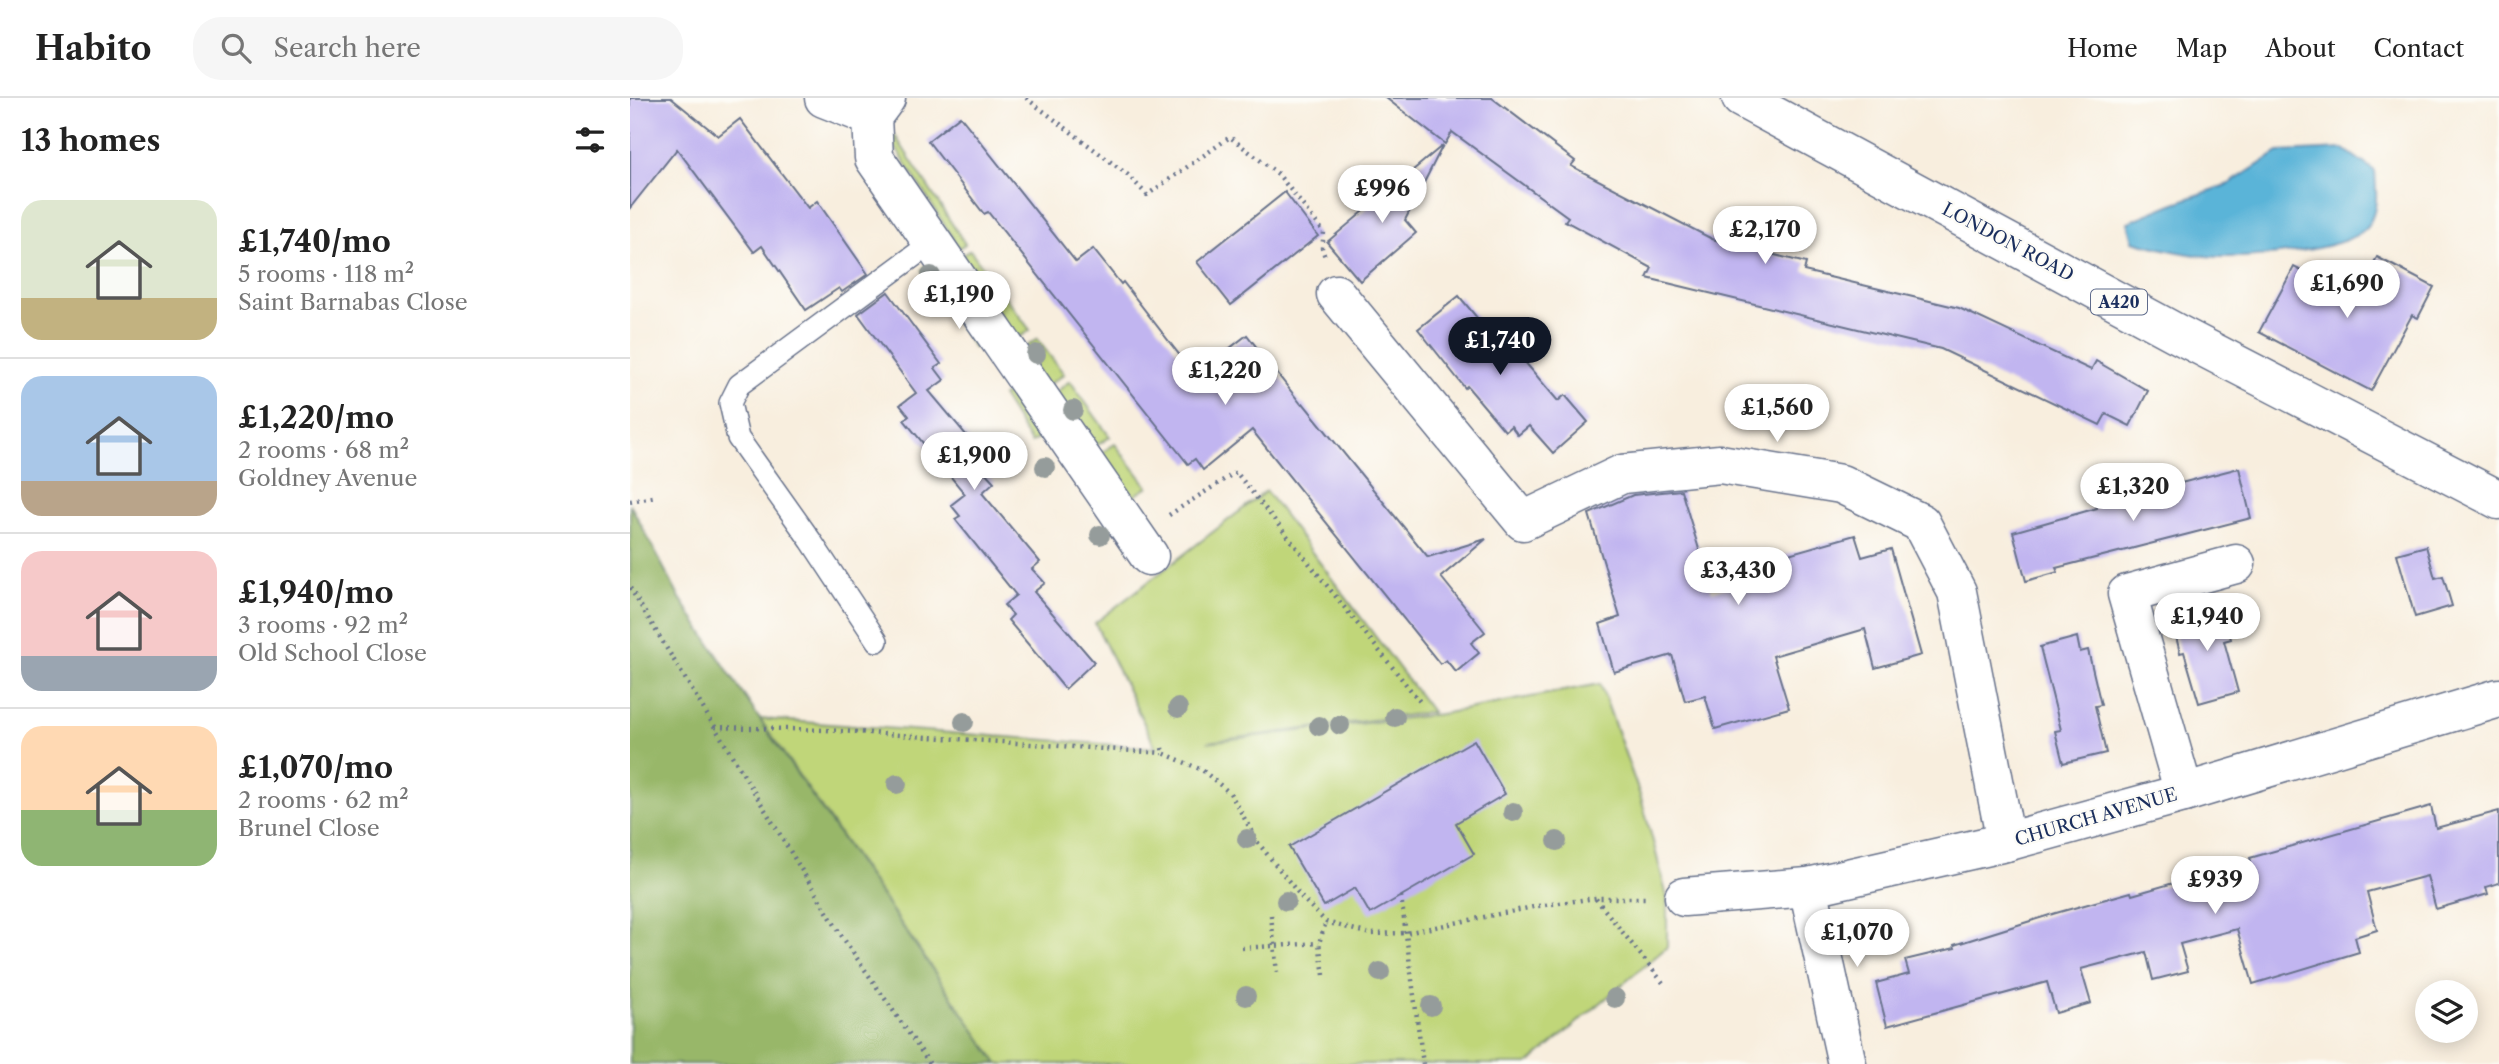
<!DOCTYPE html>
<html lang="en">
<head>
<meta charset="utf-8">
<style>
  :root { --surface:#fff; --page:#f6f6f6; --text:#222; --muted:#767676; --line:#e0e0e0; --accent:#111827 }
  body { margin:0; font-family:"Libre Caslon Text",serif; background:var(--page); color:var(--text); height:100vh; display:flex; flex-direction:column; font-size:26px; white-space:nowrap }
  * { box-sizing:border-box; margin:0 }
  p { font-size:23px; color:var(--muted) }
  .icon { flex:none; width:38px; height:38px; fill:none; stroke:currentColor; stroke-width:2; stroke-linecap:round; stroke-linejoin:round }
  .map { position:relative; flex:1; overflow:hidden }
  .details { display:flex; flex-direction:column; background:var(--surface); width:630px }
  .details>* { flex:none }
  .controls { position:absolute; left:1785px; top:882px; display:grid; gap:14px }
  .controls a { display:grid; place-items:center; width:63px; height:63px; border-radius:50%; background:var(--surface); box-shadow:0 4px 18px #0003; font-size:35px }
  .price { position:absolute; translate:-50% -60px; padding:0 16px; border-radius:24px; background:#fff; color:#222; font-size:23px; line-height:46px; filter:drop-shadow(0 2px 4px #0008) }
  .price::after { content:''; position:absolute; left:50%; top:42px; width:21px; height:16px; margin-left:-10px; background:inherit; clip-path:polygon(0 0,100% 0,50% 100%) }
  .price.active { background:var(--accent); color:#fff }
  ul { padding:0; list-style:none }
  li { display:flex; align-items:center; gap:21px; height:175px; padding:0 21px }
  li+li { border-top:2px solid var(--line) }
  li span { display:grid; place-items:center; flex:none; width:196px; height:140px; border-radius:21px; color:#555 }
  li>.icon { margin-inline-start:auto }
  span .icon { width:84px; height:84px; fill:#fffc; stroke-width:1 }
  li b { font-size:30px }
  h2 { display:flex; justify-content:space-between; align-items:center; height:84px; padding:0 21px; font-size:30px }
  header { display:flex; align-items:center; gap:42px; box-sizing:border-box; height:98px; padding:0 35px; background:var(--surface); border-bottom:2px solid var(--line) }
  header strong { font-size:33px }
  nav { display:flex; gap:38px; margin-inline-start:auto; font-size:24px }
  .search { width:490px; height:63px; background:var(--page); display:flex; align-items:center; gap:18px; box-sizing:border-box; padding:0 24px; border-radius:28px; color:var(--muted); font-size:26px }
  main { display:flex; flex:1; min-height:0 }
  .map>svg:first-child { display:block }
  .green { fill:#c0d679; stroke:#6e826c; stroke-width:2 }
  .forest { fill:#98b769; stroke:#5a7364; stroke-width:2 }
  .water { fill:#5ab4d8; stroke:#3a729b; stroke-width:2 }
  .building { fill:#c1b5f0 }
  .lines { fill:none; stroke-linecap:round; stroke-linejoin:round }
  .service-casing { stroke:#68728b; stroke-width:24 }
  .minor-casing { stroke:#68728b; stroke-width:41 }
  .primary-casing { stroke:#68728b; stroke-width:41 }
  .path { stroke:#68728b; stroke-width:4.5; stroke-dasharray:2 5; stroke-linecap:butt }
  .service { stroke:#fff; stroke-width:21 }
  .minor { stroke:#fff; stroke-width:38 }
  .primary { stroke:#fff; stroke-width:38 }
  .tree { fill:#959c9b }
  .labels { text-anchor:middle; dominant-baseline:central; stroke-width:5; stroke-linejoin:round; paint-order:stroke }
  .shield { fill:#fdfcf7; stroke:#5f6c8c; stroke-width:2 }
  .shield-label { font-size:16px; font-weight:bold; fill:#1b2f5e }
  .street-label { font-size:18px; fill:#1b2f5e; stroke:#fdfcf7 }
</style>
</head>
<body>
<header>
<strong>Habito</strong>
<div class="search"><svg class="icon" aria-label="search" viewBox="0 0 24 24"><circle cx="10" cy="10" r="6"/><path d="M15 15l6 6"/></svg>Search here</div>
<nav><a>Home</a><a>Map</a><a>About</a><a>Contact</a></nav>
</header>
<main>
<section class="details">
<h2>13 homes<svg class="icon" aria-label="filters" viewBox="0 0 24 24"><path d="M4 7h16M4 17h16"/><circle cx="9" cy="7" r="2"/><circle cx="15" cy="17" r="2"/></svg></h2>
<ul>
<li><span style="background:linear-gradient(#dfe7d0 70%,#c2b280 0)"><svg class="icon" aria-label="home" viewBox="0 0 24 24"><path d="M3 11l9-7 9 7M6 9v11h12V9"/></svg></span><div><b>£1,740/mo</b><p>5 rooms · 118 m²</p><p>Saint Barnabas Close</p></div></li>
<li><span style="background:linear-gradient(#a9c7e8 75%,#b9a48a 0)"><svg class="icon" aria-label="home" viewBox="0 0 24 24"><path d="M3 11l9-7 9 7M6 9v11h12V9"/></svg></span><div><b>£1,220/mo</b><p>2 rooms · 68 m²</p><p>Goldney Avenue</p></div></li>
<li><span style="background:linear-gradient(#f6c9c9 75%,#9aa5b1 0)"><svg class="icon" aria-label="home" viewBox="0 0 24 24"><path d="M3 11l9-7 9 7M6 9v11h12V9"/></svg></span><div><b>£1,940/mo</b><p>3 rooms · 92 m²</p><p>Old School Close</p></div></li>
<li><span style="background:linear-gradient(#ffd9b3 60%,#8fb573 0)"><svg class="icon" aria-label="home" viewBox="0 0 24 24"><path d="M3 11l9-7 9 7M6 9v11h12V9"/></svg></span><div><b>£1,070/mo</b><p>2 rooms · 62 m²</p><p>Brunel Close</p></div></li>
</ul>
</section>
<div class="map">
<svg width="1869" height="966" viewBox="0 0 1869 966">
  <rect width="100%" height="100%" fill="#fdfcf7"/>
  <filter id="ink" filterUnits="userSpaceOnUse"><feTurbulence type="fractalNoise" baseFrequency=".0143" numOctaves="2"/><feDisplacementMap in="SourceGraphic" scale="14" xChannelSelector="R" yChannelSelector="G"/><feConvolveMatrix kernelMatrix="1 2 1 2 8 2 1 2 1" color-interpolation-filters="sRGB"/></filter>
  <filter id="wash" filterUnits="userSpaceOnUse"><feTurbulence type="fractalNoise" baseFrequency=".00686" numOctaves="4" result="noise"/><feDisplacementMap in="SourceGraphic" scale="28" xChannelSelector="R" yChannelSelector="G"/><feGaussianBlur stdDeviation="1.57" result="paint"/><feColorMatrix in="noise" values="0 0 0 0 0 0 0 0 0 0 0 0 0 0 0 0 0 1.4 0 .05"/><feComposite in="paint" operator="in"/></filter>
  <g filter="url(#wash)">
    <rect width="100%" height="100%" fill="#f8eede"/>
    <g class="green">
      <path d="M 262,33 L 335,146 L 329,150 L 262,44 Z"/>
      <path d="M 340,152 L 400,232 L 385,242 L 332,157 Z"/>
      <path d="M 298,165 L 350,247 L 344,250 L 292,172 Z"/>
      <path d="M 407,241 L 434,276 L 415,289 L 392,252 Z"/>
      <path d="M 440,283 L 480,339 L 456,354 L 421,298 Z"/>
      <path d="M 379,294 L 408,341 L 401,345 L 372,298 Z"/>
      <path d="M 485,346 L 518,389 L 495,404 L 460,362 Z"/>
      <path d="M 636,393 L 802,614 L 577,644 L 811,616 L 970,586 L 1011,700 L 1025,751 L 1037,799 L 1037,849 L 898,966 L 368,966 L 130,621 L 526,650 L 465,525 Z"/>
    </g>
    <path class="forest" d="M 0,406 L 48,497 L 140,637 L 368,966 L 0,966 Z"/>
    <path class="water" d="M 1714,51 L 1745,73 C 1746,92 1749,108 1739,126 C 1723,154 1619,160 1589,159 C 1560,158 1531,151 1503,143 L 1498,124 L 1542,106 L 1599,86 L 1648,54 Z"/>
    <g id="blocks">
      <g class="building">
        <path d="M 0,0 L 41,0 L 88,38 L 110,21 L 178,110 L 187,103 L 238,176 L 212,194 L 209,190 L 176,212 L 132,148 L 124,154 L 47,51 L 0,110 Z"/>
        <path d="M 756,0 L 862,0 L 945,63 L 941,68 L 1082,141 L 1176,165 L 1174,173 L 1329,210 L 1461,272 L 1466,263 L 1518,293 L 1500,328 L 1476,316 L 1470,327 L 1311,251 L 1017,180 L 1022,170 L 935,123 L 938,119 L 822,34 L 815,46 Z"/>
        <path d="M 330,18 L 446,164 L 463,151 L 491,186 L 493,184 L 565,277 L 617,237 L 671,306 L 673,305 L 798,459 L 856,441 L 811,479 L 855,534 L 841,545 L 849,555 L 826,574 L 816,562 L 810,566 L 622,332 L 573,372 L 565,361 L 558,366 L 358,114 L 354,116 L 298,43 Z"/>
        <path d="M 813,47 L 775,122 L 786,135 L 730,183 L 697,144 Z"/>
        <path d="M 655,94 L 688,138 L 601,207 L 567,164 Z"/>
        <path d="M 1747,159 L 1804,189 L 1788,220 L 1782,217 L 1741,293 L 1629,234 L 1664,169 L 1725,201 Z"/>
        <path d="M 258,194 L 311,266 L 305,270 L 314,282 L 299,293 L 359,364 L 351,370 L 364,384 L 352,395 L 410,464 L 402,471 L 415,485 L 404,494 L 464,564 L 435,591 L 378,522 L 383,517 L 374,507 L 386,497 L 325,421 L 330,418 L 321,407 L 335,396 L 274,322 L 279,318 L 270,307 L 286,295 L 228,216 Z"/>
        <path d="M 829,198 L 876,255 L 883,250 L 928,303 L 935,297 L 958,324 L 923,355 L 899,328 L 888,337 L 881,328 L 875,333 L 837,288 L 835,290 L 788,231 Z"/>
        <path d="M 1609,370 L 1621,420 L 1426,470 L 1428,474 L 1396,483 L 1383,434 L 1467,410 L 1466,407 Z"/>
        <path d="M 1051,392 L 1082,494 L 1139,477 L 1134,463 L 1225,437 L 1232,459 L 1261,451 L 1291,557 L 1245,570 L 1235,531 L 1143,558 L 1159,610 L 1085,631 L 1075,598 L 1055,603 L 1042,557 L 984,574 L 970,526 L 990,519 L 959,416 L 1003,397 Z"/>
        <path d="M 1796,448 L 1805,480 L 1813,478 L 1822,508 L 1785,519 L 1767,456 Z"/>
        <path d="M 1592,509 L 1601,541 L 1594,543 L 1608,594 L 1569,605 L 1554,554 L 1550,555 L 1542,522 Z"/>
        <path d="M 1447,539 L 1450,554 L 1458,552 L 1471,607 L 1465,608 L 1476,655 L 1433,665 L 1425,633 L 1431,632 L 1410,549 Z"/>
        <path d="M 844,642 L 875,696 L 826,725 L 844,756 L 740,816 L 725,790 L 694,808 L 659,749 Z"/>
        <path d="M 1801,708 L 1806,730 L 1869,713 L 1869,785 L 1856,789 L 1858,796 L 1806,811 L 1797,778 L 1737,794 L 1747,832 L 1725,839 L 1729,854 L 1623,886 L 1607,831 L 1550,846 L 1558,873 L 1523,882 L 1516,854 L 1451,871 L 1461,905 L 1426,915 L 1417,884 L 1257,928 L 1246,885 L 1279,876 L 1275,862 L 1325,850 L 1324,847 L 1426,815 L 1501,794 L 1502,797 L 1561,780 L 1621,763 L 1620,760 Z"/>
      </g>
    </g>
  </g>
  <g filter="url(#ink)">
    <use href="#blocks" fill-opacity="0" stroke="#68728b" stroke-width="2"/>
    <g class="lines">
      <defs>
        <path id="service" d="M 247,543 L 181,443 L 108,340 L 100,305 L 109,287 L 304,143"/>
        <g id="minor">
          <path d="M 194,0 L 242,19"/>
          <path d="M 256,0 L 242,19 L 244,60 L 519,458"/>
          <path d="M 706,196 L 893,423 L 992,376 L 1090,366 L 1211,386 L 1291,425 L 1327,494 L 1376,744"/>
          <path d="M 1554,695 L 1497,496 L 1606,466"/>
          <path d="M 1178,789 L 1217,966"/>
          <path d="M 1054,799 L 1178,789 L 1376,744 L 1554,695 L 1869,600"/>
        </g>
        <path id="primary" d="M 1111,0 L 1546,235 L 1869,402"/>
      </defs>
      <use href="#service" class="service-casing"/>
      <use href="#minor" class="minor-casing"/>
      <use href="#primary" class="primary-casing"/>
      <g class="path">
        <path d="M 396,0 L 498,77 L 517,97 L 600,39 L 648,76 L 694,134 L 692,150 L 695,159"/>
        <path d="M 0,403 L 23,399"/>
        <path d="M 539,417 L 606,374 L 791,605"/>
        <path d="M 0,490 L 213,840 L 300,966"/>
        <path d="M 85,629 L 196,632 L 533,655"/>
        <path d="M 532,650 L 533,655 L 572,672 L 600,695 L 629,746 L 673,801 L 696,824 L 740,836 L 776,835 L 908,808 L 966,800 L 1018,800"/>
        <path d="M 771,798 L 793,966"/>
        <path d="M 966,801 L 1034,886"/>
        <path d="M 641,817 L 647,875"/>
        <path d="M 612,850 L 689,845"/>
        <path d="M 694,877 L 689,845 L 696,824"/>
      </g>
      <use href="#service" class="service"/>
      <use href="#minor" class="minor"/>
      <use href="#primary" class="primary"/>
    </g>
    <g class="tree">
      <circle cx="301" cy="178" r="10"/>
      <circle cx="406" cy="256" r="10"/>
      <circle cx="443" cy="312" r="10"/>
      <circle cx="415" cy="369" r="10"/>
      <circle cx="470" cy="437" r="10"/>
      <circle cx="548" cy="610" r="10"/>
      <circle cx="765" cy="619" r="10"/>
      <circle cx="334" cy="624" r="10"/>
      <circle cx="710" cy="627" r="10"/>
      <circle cx="689" cy="628" r="10"/>
      <circle cx="267" cy="686" r="10"/>
      <circle cx="883" cy="714" r="10"/>
      <circle cx="617" cy="741" r="10"/>
      <circle cx="927" cy="743" r="10"/>
      <circle cx="656" cy="803" r="10"/>
      <circle cx="750" cy="874" r="10"/>
      <circle cx="616" cy="898" r="10"/>
      <circle cx="985" cy="900" r="10"/>
      <circle cx="801" cy="908" r="10"/>
    </g>
  </g>
  <g class="labels">
    <rect class="shield" x="1461" y="191.5" width="56" height="25" rx="5"/>
    <g class="shield-label">
      <text x="1489" y="204">A420</text>
    </g>
    <g class="street-label">
      <text transform="translate(1378 144) rotate(28)">LONDON ROAD</text>
      <text transform="translate(1466 719) rotate(-16)">CHURCH AVENUE</text>
    </g>
  </g>
</svg>
<div class="controls">
<a><svg class="icon" aria-label="layers" viewBox="0 0 24 24"><path d="M12 4l9 5-9 5-9-5zM3 14l9 5 9-5"/></svg></a>
</div>
<b class="price" style="left:752px;top:127px">£996</b>
<b class="price" style="left:1135px;top:168px">£2,170</b>
<b class="price" style="left:1717px;top:222px">£1,690</b>
<b class="price" style="left:329px;top:233px">£1,190</b>
<b class="price active" style="left:870px;top:279px">£1,740</b>
<b class="price" style="left:595px;top:309px">£1,220</b>
<b class="price" style="left:1147px;top:346px">£1,560</b>
<b class="price" style="left:344px;top:394px">£1,900</b>
<b class="price" style="left:1503px;top:425px">£1,320</b>
<b class="price" style="left:1108px;top:509px">£3,430</b>
<b class="price" style="left:1577px;top:555px">£1,940</b>
<b class="price" style="left:1585px;top:818px">£939</b>
<b class="price" style="left:1227px;top:871px">£1,070</b>
</div>
</main>
</body>
</html>
